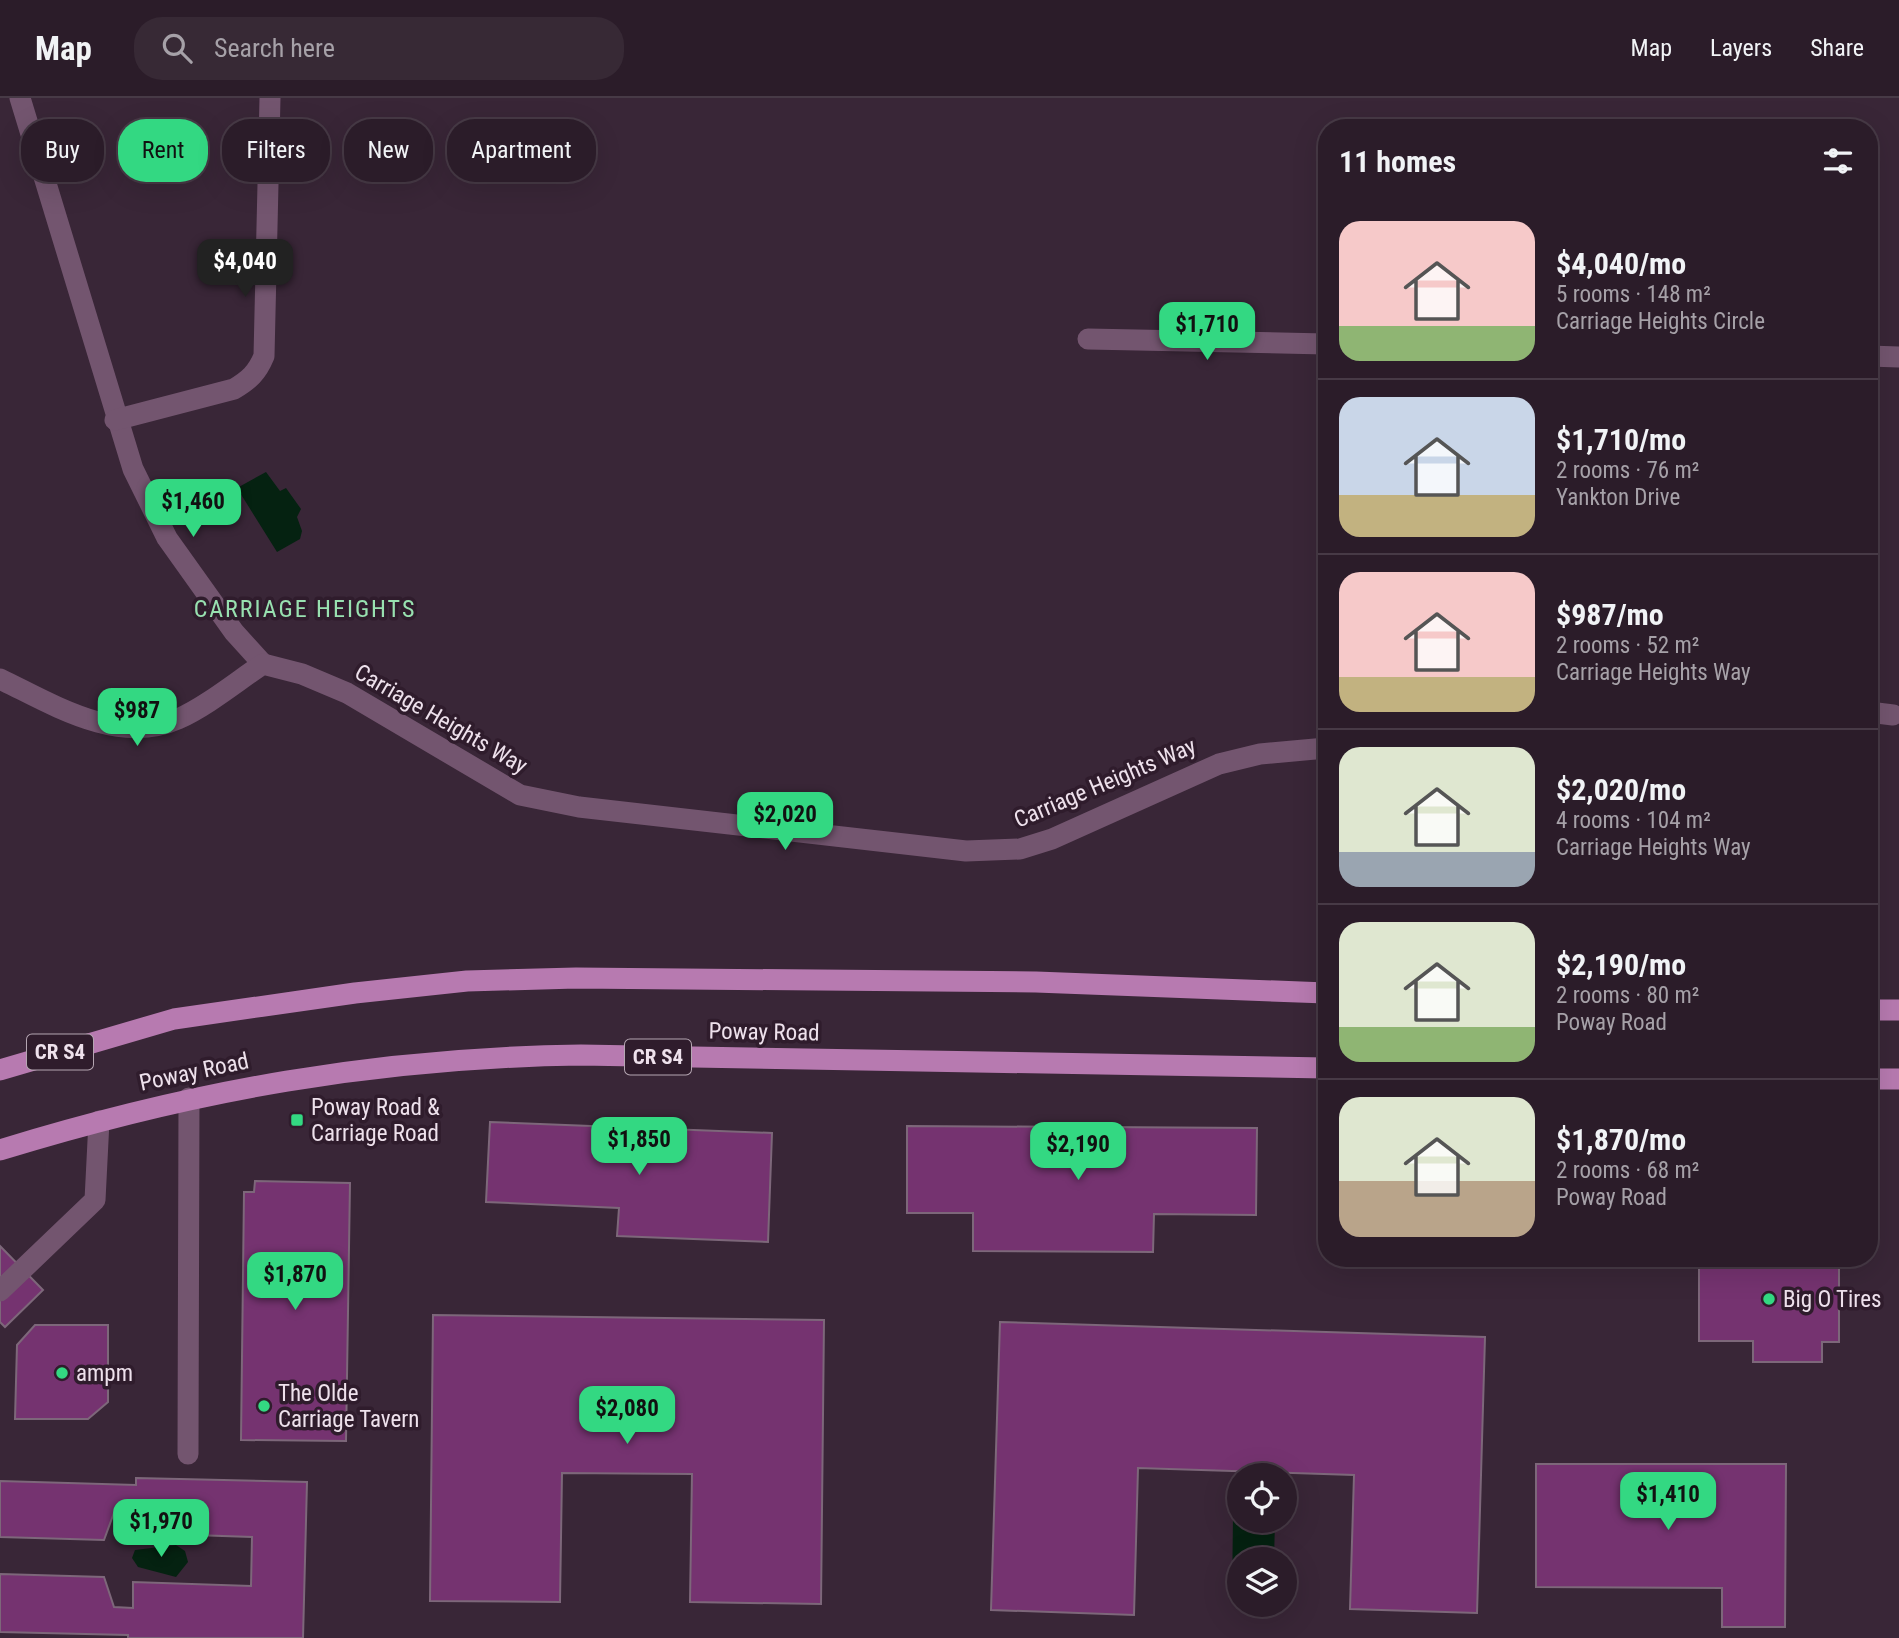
<!DOCTYPE html>
<html lang="en">
<head>
<meta charset="utf-8">
<style>
  :root { --surface:#2b1c29; --page:#372935; --text:#f1f3f6; --muted:#a6a1a8; --line:#473a46; --accent:#33d882 }
  body { margin:0; font-family:"Roboto Condensed",sans-serif; background:var(--page); color:var(--text); height:100vh; display:flex; flex-direction:column; font-size:26px; white-space:nowrap }
  * { box-sizing:border-box; margin:0 }
  p { font-size:23px; color:var(--muted) }
  .icon { flex:none; width:38px; height:38px; fill:none; stroke:currentColor; stroke-width:2; stroke-linecap:round; stroke-linejoin:round }
  .map { position:relative; flex:1; overflow:hidden }
  .details { position:absolute; left:1318px; top:21px; width:560px; height:1148px; display:flex; flex-direction:column; background:var(--surface); border-radius:28px; box-shadow:0 7px 28px #0002,0 0 0 2px var(--line) }
  .details>* { flex:none }
  .banner { position:absolute; left:21px; top:21px; width:665px; height:63px; display:flex; gap:14px }
  .buttons { position:absolute; left:1227px; top:1365px; display:grid; gap:14px }
  .buttons a { display:grid; place-items:center; width:70px; height:70px; border-radius:50%; background:var(--surface); box-shadow:0 7px 28px #0002,0 0 0 2px var(--line); font-size:35px }
  .price { position:absolute; translate:-50% -60px; padding:0 16px; border-radius:14px; background:var(--accent); color:#111; font-size:23px; line-height:46px; filter:drop-shadow(0 2px 4px #0008) }
  .price::after { content:''; position:absolute; left:50%; top:42px; width:21px; height:16px; margin-left:-10px; background:inherit; clip-path:polygon(0 0,100% 0,50% 100%) }
  .price.current { background:#222; color:#fff }
  ul { padding:0; list-style:none }
  li { display:flex; align-items:center; gap:21px; height:175px; padding:0 21px }
  li+li { border-top:2px solid var(--line) }
  li span { display:grid; place-items:center; flex:none; width:196px; height:140px; border-radius:21px; color:#555 }
  li>.icon { margin-inline-start:auto }
  span .icon { width:84px; height:84px; fill:#fffc; stroke-width:1 }
  li b { font-size:30px }
  h2 { display:flex; justify-content:space-between; align-items:center; height:84px; padding:0 21px; font-size:30px }
  .tag { padding:0 24px; border-radius:28px; background:var(--surface); box-shadow:0 7px 28px #0002,0 0 0 2px var(--line); font-size:24px; line-height:63px }
  .tag.current { background:var(--accent); color:#111 }
  header { display:flex; align-items:center; gap:42px; box-sizing:border-box; height:98px; padding:0 35px; background:var(--surface); border-bottom:2px solid var(--line) }
  header strong { font-size:33px }
  nav { display:flex; gap:38px; margin-inline-start:auto; font-size:24px }
  .search { width:490px; height:63px; background:var(--page); display:flex; align-items:center; gap:18px; box-sizing:border-box; padding:0 24px; border-radius:28px; color:var(--muted); font-size:26px }
  .map>svg:first-child { display:block }
  .water { fill:#052211 }
  .building { fill:#753370; stroke:#7d677a; stroke-width:2 }
  .lines { fill:none; stroke-linecap:round; stroke-linejoin:round }
  .lane { stroke:#73556f; stroke-width:21 }
  .street { stroke:#73556f; stroke-width:21 }
  .primary { stroke:#b77ab0; stroke-width:21 }
  .poi-dot { fill:#33d882; stroke:#2f1c2c; stroke-width:2.5 }
  .labels { text-anchor:middle; dominant-baseline:central; stroke-width:7; stroke-linejoin:round; paint-order:stroke }
  .shield { fill:#2f1c2c; stroke:#b5a6b2; stroke-width:2 }
  .shield-label { font-size:21px; font-weight:bold; fill:#eee1ec }
  .street-label { font-size:23px; fill:#eee1ec; stroke:#2f1c2c }
  .poi-label { font-size:23px; fill:#eee1ec; stroke:#2f1c2c; text-anchor:start }
  .neighbourhood-label { font-size:24px; letter-spacing:2px; fill:#98e1b0; stroke:#2f1c2c }
</style>
</head>
<body>
<header>
<strong>Map</strong>
<div class="search"><svg class="icon" aria-label="search" viewBox="0 0 24 24"><circle cx="10" cy="10" r="6"/><path d="M15 15l6 6"/></svg>Search here</div>
<nav><a>Map</a><a>Layers</a><a>Share</a></nav>
</header>
<div class="map">
<svg width="1899" height="1540" viewBox="0 0 1899 1540">
  <rect width="100%" height="100%" fill="#392637"/>
  <g class="water">
    <path d="M 266,374 L 280,393 L 286,390 L 301,411 L 297,419 L 302,433 L 300,441 L 277,454 L 237,390 Z"/>
    <path d="M 1233,1419 L 1239,1419 L 1239,1423 L 1275,1423 L 1274,1461 L 1239,1461 L 1239,1499 L 1232,1499 Z"/>
    <path d="M 176,1447 L 185,1453 L 188,1464 L 176,1479 L 138,1469 L 132,1460 L 135,1452 Z"/>
  </g>
  <g class="building">
    <path d="M 490,1024 L 772,1035 L 768,1144 L 617,1138 L 619,1110 L 486,1104 Z"/>
    <path d="M 907,1028 L 1257,1030 L 1256,1117 L 1154,1116 L 1153,1154 L 973,1153 L 973,1115 L 907,1115 Z"/>
    <path d="M 255,1083 L 350,1085 L 346,1343 L 241,1342 L 244,1094 L 254,1094 Z"/>
    <path d="M 0,1148 L 43,1192 L 5,1229 L 0,1224 Z"/>
    <path d="M 1699,1160 L 1839,1160 L 1839,1244 L 1822,1244 L 1822,1264 L 1753,1264 L 1753,1243 L 1699,1243 Z"/>
    <path d="M 433,1217 L 824,1222 L 821,1506 L 690,1504 L 692,1376 L 562,1375 L 560,1504 L 430,1503 Z"/>
    <path d="M 1000,1224 L 1485,1239 L 1477,1515 L 1350,1511 L 1354,1377 L 1138,1370 L 1134,1517 L 991,1512 Z"/>
    <path d="M 35,1227 L 108,1227 L 108,1304 L 88,1321 L 15,1321 L 17,1247 Z"/>
    <path d="M 1536,1366 L 1786,1366 L 1785,1529 L 1722,1529 L 1722,1490 L 1536,1489 Z"/>
    <path d="M 136,1380 L 307,1384 L 303,1540 L 128,1540 L 128,1537 L 0,1534 L 0,1476 L 104,1479 L 114,1509 L 133,1510 L 133,1484 L 251,1488 L 252,1439 L 135,1435 L 136,1413 L 115,1412 L 104,1442 L 0,1439 L 0,1383 L 136,1387 Z"/>
  </g>
  <g class="lines">
    <g class="lane">
      <path d="M 0,1193 L 95,1102 L 99,1023"/>
      <path d="M 188,1356 L 189,1000"/>
    </g>
    <g class="street">
      <path d="M 20,0 L 133,371 L 167,440 L 234,534 L 263,566"/>
      <path d="M 1088,241 L 1326,246"/>
      <path d="M 1869,258 L 1899,259"/>
      <path d="M 115,322 L 234,291 C 249,282 257,275 264,258 L 270,0"/>
      <path d="M 0,581 C 52,606 118,648 178,621 C 207,608 236,584 263,566 L 302,576 L 347,595 L 520,697 L 579,709 L 966,753 L 1020,751 L 1052,741 L 1219,666 L 1260,656 L 1326,650"/>
      <path d="M 1869,614 L 1893,617"/>
    </g>
    <g class="primary">
      <path d="M 1869,912 L 1899,912"/>
      <path d="M 0,972 L 174,921 L 355,895 L 467,883 L 576,880 L 1036,884 L 1326,895"/>
      <path d="M 1869,981 L 1899,981"/>
      <path d="M 0,1052 C 195,992 376,960 581,957 L 1326,970"/>
    </g>
  </g>
  <g class="poi-dot">
    <rect x="290" y="1015" width="14" height="14" rx="3.5"/>
    <circle cx="1769" cy="1201" r="7"/>
    <circle cx="62" cy="1275" r="7"/>
    <circle cx="264" cy="1308" r="7"/>
  </g>
  <g class="labels">
    <g class="shield">
      <rect x="27" y="936.5" width="66" height="35" rx="5"/>
      <rect x="625" y="941.5" width="66" height="35" rx="5"/>
    </g>
    <g class="shield-label">
      <text x="60" y="954">CR S4</text>
      <text x="658" y="959">CR S4</text>
    </g>
    <g class="street-label">
      <text transform="translate(441 621) rotate(30)">Carriage Heights Way</text>
      <text transform="translate(1105 685) rotate(-23)">Carriage Heights Way</text>
      <text transform="translate(764 934) rotate(1)">Poway Road</text>
      <text transform="translate(194 974) rotate(-12)">Poway Road</text>
    </g>
    <g class="poi-label">
      <text x="311" y="1009">Poway Road &amp;<tspan x="311" dy="26">Carriage Road</tspan></text>
      <text x="1783" y="1201">Big O Tires</text>
      <text x="76" y="1275">ampm</text>
      <text x="278" y="1295">The Olde<tspan x="278" dy="26">Carriage Tavern</tspan></text>
    </g>
    <g class="neighbourhood-label">
      <text x="305" y="511">CARRIAGE HEIGHTS</text>
    </g>
  </g>
</svg>
<div class="buttons">
<a><svg class="icon" aria-label="locate" viewBox="0 0 24 24"><circle cx="12" cy="12" r="6"/><path d="M12 2v4M12 18v4M2 12h4M18 12h4"/></svg></a>
<a><svg class="icon" aria-label="layers" viewBox="0 0 24 24"><path d="M12 4l9 5-9 5-9-5zM3 14l9 5 9-5"/></svg></a>
</div>
<b class="price current" style="left:245px;top:201px">$4,040</b>
<b class="price" style="left:1207px;top:264px">$1,710</b>
<b class="price" style="left:193px;top:441px">$1,460</b>
<b class="price" style="left:137px;top:650px">$987</b>
<b class="price" style="left:785px;top:754px">$2,020</b>
<b class="price" style="left:639px;top:1079px">$1,850</b>
<b class="price" style="left:1078px;top:1084px">$2,190</b>
<b class="price" style="left:295px;top:1214px">$1,870</b>
<b class="price" style="left:627px;top:1348px">$2,080</b>
<b class="price" style="left:1668px;top:1434px">$1,410</b>
<b class="price" style="left:161px;top:1461px">$1,970</b>
<div class="banner">
<a class="tag">Buy</a>
<a class="tag current">Rent</a>
<a class="tag">Filters</a>
<a class="tag">New</a>
<a class="tag">Apartment</a>
</div>
<section class="details">
<h2>11 homes<svg class="icon" aria-label="filters" viewBox="0 0 24 24"><path d="M4 7h16M4 17h16"/><circle cx="9" cy="7" r="2"/><circle cx="15" cy="17" r="2"/></svg></h2>
<ul>
<li><span style="background:linear-gradient(#f6c9c9 75%,#8fb573 0)"><svg class="icon" aria-label="home" viewBox="0 0 24 24"><path d="M3 11l9-7 9 7M6 9v11h12V9"/></svg></span><div><b>$4,040/mo</b><p>5 rooms · 148 m²</p><p>Carriage Heights Circle</p></div></li>
<li><span style="background:linear-gradient(#c9d6e8 70%,#c2b280 0)"><svg class="icon" aria-label="home" viewBox="0 0 24 24"><path d="M3 11l9-7 9 7M6 9v11h12V9"/></svg></span><div><b>$1,710/mo</b><p>2 rooms · 76 m²</p><p>Yankton Drive</p></div></li>
<li><span style="background:linear-gradient(#f6c9c9 75%,#c2b280 0)"><svg class="icon" aria-label="home" viewBox="0 0 24 24"><path d="M3 11l9-7 9 7M6 9v11h12V9"/></svg></span><div><b>$987/mo</b><p>2 rooms · 52 m²</p><p>Carriage Heights Way</p></div></li>
<li><span style="background:linear-gradient(#dfe7d0 75%,#9aa5b1 0)"><svg class="icon" aria-label="home" viewBox="0 0 24 24"><path d="M3 11l9-7 9 7M6 9v11h12V9"/></svg></span><div><b>$2,020/mo</b><p>4 rooms · 104 m²</p><p>Carriage Heights Way</p></div></li>
<li><span style="background:linear-gradient(#dfe7d0 75%,#8fb573 0)"><svg class="icon" aria-label="home" viewBox="0 0 24 24"><path d="M3 11l9-7 9 7M6 9v11h12V9"/></svg></span><div><b>$2,190/mo</b><p>2 rooms · 80 m²</p><p>Poway Road</p></div></li>
<li><span style="background:linear-gradient(#dfe7d0 60%,#b9a48a 0)"><svg class="icon" aria-label="home" viewBox="0 0 24 24"><path d="M3 11l9-7 9 7M6 9v11h12V9"/></svg></span><div><b>$1,870/mo</b><p>2 rooms · 68 m²</p><p>Poway Road</p></div></li>
</ul>
</section>
</div>
</body>
</html>
